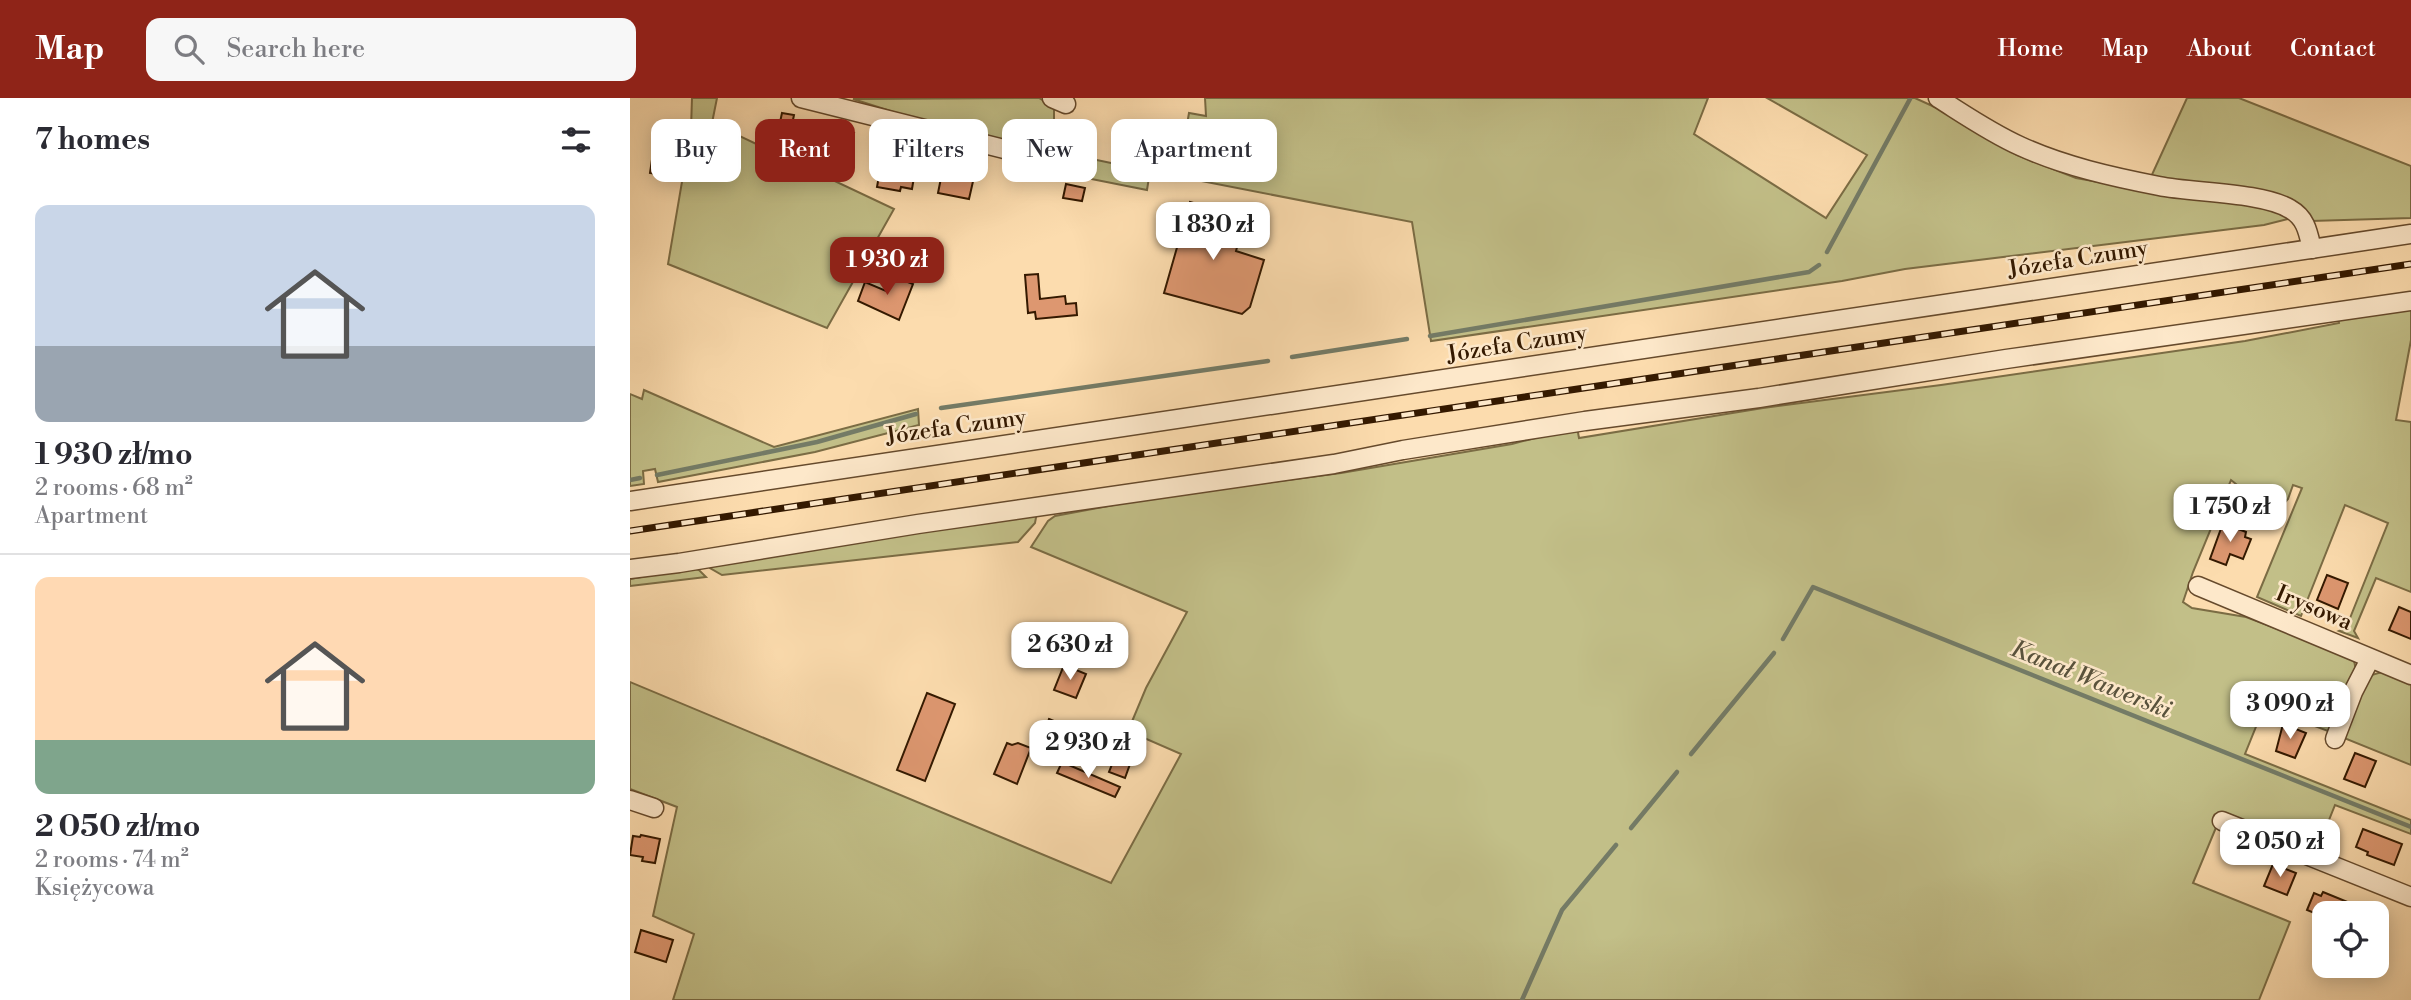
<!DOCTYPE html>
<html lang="en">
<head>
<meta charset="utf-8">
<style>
  :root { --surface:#fff; --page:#f7f7f7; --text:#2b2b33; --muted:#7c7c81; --line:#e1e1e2; --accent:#8f2418 }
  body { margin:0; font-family:"Libre Bodoni",serif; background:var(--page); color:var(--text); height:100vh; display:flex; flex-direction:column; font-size:26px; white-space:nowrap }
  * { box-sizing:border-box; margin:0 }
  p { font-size:23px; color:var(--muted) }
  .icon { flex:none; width:38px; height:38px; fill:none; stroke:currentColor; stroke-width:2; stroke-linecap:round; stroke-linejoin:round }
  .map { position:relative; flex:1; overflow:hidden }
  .details { display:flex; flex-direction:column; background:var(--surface); width:630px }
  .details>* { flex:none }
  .hud { position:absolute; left:21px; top:21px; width:665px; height:63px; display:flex; gap:14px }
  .buttons { position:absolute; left:1682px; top:803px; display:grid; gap:14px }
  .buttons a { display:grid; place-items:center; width:77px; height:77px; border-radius:14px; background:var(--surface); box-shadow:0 4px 18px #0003; font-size:35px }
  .price { position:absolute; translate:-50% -60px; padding:0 16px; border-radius:14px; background:#fff; color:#222; font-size:23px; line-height:46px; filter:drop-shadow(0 2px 4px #0008) }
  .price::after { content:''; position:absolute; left:50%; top:42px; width:21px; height:16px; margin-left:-10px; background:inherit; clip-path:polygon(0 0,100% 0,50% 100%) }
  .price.active { background:var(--accent); color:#fff }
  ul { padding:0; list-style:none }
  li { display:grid; align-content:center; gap:14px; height:371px; padding:0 35px }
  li+li { border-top:2px solid var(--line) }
  li span { display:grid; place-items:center; height:217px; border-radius:14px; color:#555 }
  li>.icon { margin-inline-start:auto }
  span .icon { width:126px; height:126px; fill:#fffc; stroke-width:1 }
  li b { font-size:30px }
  h2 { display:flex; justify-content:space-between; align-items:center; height:84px; padding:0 35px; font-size:30px }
  .tag { padding:0 24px; border-radius:14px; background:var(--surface); box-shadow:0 4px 18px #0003; font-size:24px; line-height:63px }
  .tag.active { background:var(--accent); color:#fff }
  header { display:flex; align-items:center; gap:42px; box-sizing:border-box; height:98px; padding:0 35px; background:var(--accent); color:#fff }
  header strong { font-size:33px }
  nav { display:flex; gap:38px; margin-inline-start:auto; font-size:24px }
  .search { width:490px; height:63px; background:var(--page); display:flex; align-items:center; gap:18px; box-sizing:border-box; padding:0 24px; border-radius:14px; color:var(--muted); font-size:26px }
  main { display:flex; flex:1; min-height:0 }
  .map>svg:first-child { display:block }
  .green { fill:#c2bf88; stroke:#7b6c44; stroke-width:2 }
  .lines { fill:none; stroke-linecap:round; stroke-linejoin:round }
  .stream { stroke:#747b66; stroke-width:4.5 }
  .building { fill:#dd9770; stroke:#341900; stroke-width:2 }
  .minor-casing { stroke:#664a2c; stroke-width:21 }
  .minor { stroke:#fde8ca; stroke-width:18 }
  .rail-casing { stroke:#341900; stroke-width:7 }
  .rail { stroke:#fde8ca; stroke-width:4.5; stroke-dasharray:13; stroke-linecap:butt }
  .labels { text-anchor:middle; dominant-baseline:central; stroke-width:5; stroke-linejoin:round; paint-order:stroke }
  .street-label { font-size:23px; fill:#341900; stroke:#fde8ca }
  .water-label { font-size:24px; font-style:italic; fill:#59523c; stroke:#fde8ca }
</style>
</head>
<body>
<header>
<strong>Map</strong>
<div class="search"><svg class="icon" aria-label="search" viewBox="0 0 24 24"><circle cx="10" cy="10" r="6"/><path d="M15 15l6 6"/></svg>Search here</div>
<nav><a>Home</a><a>Map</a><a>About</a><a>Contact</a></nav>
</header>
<main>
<section class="details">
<h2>7 homes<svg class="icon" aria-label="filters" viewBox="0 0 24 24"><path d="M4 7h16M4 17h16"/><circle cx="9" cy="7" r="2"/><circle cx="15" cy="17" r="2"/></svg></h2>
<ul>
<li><span style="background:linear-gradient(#c9d6e8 65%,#9aa5b1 0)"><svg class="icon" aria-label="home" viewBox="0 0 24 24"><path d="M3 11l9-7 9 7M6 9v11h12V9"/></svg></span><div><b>1 930 zł/mo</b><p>2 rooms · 68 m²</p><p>Apartment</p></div></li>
<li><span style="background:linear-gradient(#ffd9b3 75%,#7fa58c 0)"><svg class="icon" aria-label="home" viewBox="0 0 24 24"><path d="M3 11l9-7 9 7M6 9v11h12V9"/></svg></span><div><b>2 050 zł/mo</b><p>2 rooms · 74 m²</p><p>Księżycowa</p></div></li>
</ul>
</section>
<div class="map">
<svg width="1781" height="902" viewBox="0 0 1781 902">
  <rect width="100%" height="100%" fill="#fcdcae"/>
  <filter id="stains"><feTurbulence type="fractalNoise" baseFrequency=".00286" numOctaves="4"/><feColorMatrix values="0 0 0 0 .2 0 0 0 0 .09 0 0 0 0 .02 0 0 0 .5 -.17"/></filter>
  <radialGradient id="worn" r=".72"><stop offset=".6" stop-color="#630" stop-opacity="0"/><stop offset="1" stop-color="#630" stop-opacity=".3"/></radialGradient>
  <g class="green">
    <path d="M 62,0 L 87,0 L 82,25 L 264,111 L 197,230 L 38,166 L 61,31 Z"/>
    <path d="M 409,0 L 424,9 L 424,53 L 519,73 L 527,33 L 555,38 L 559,15 L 576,18 L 575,0 L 1078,0 L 1064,36 L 1196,120 L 1237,57 L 1137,0 L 1285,0 L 1309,11 L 1387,57 L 1446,80 L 1513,92 L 1637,108 L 1656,116 L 1658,121 L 1634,127 L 1275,171 L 1212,183 L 801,243 L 782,124 L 520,73 L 517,92 L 421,73 L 423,53 L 301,26 L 223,1 Z"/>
    <path d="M 1557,0 L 1609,0 L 1781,68 L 1781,120 L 1681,123 L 1672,111 L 1520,81 Z"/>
    <path d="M 1781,210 L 1781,242 L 1766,322 L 1781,324 L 1781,494 L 1746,480 L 1724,533 L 1728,540 L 1709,533 L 1716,530 L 1758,425 L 1715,407 L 1671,518 L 1627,499 L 1672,390 L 1663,387 L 1658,401 L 1649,411 C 1629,407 1616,394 1601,382 L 1563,474 L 1553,504 L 1562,510 L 1616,519 L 1719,558 L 1724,562 L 1726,573 L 1698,633 L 1634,609 L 1615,656 L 1781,722 L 1781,736 L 1705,707 L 1687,752 L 1592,715 L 1563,785 L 1660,824 L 1629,902 L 43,902 L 64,836 L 23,818 L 47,709 L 0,691 L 0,584 L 481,785 L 551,656 L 498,633 L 516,590 L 557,514 L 401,449 L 418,423 L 425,418 L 521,400 L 711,375 L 882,346 L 947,329 L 949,340 L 1133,310 L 1311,287 L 1615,243 L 1709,225 L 1708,217 Z"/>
    <path d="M 14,292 L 144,349 L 288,311 L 289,327 L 185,354 L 28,384 L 25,371 L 13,373 L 14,386 L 0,388 L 0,296 L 12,301 Z"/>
    <path d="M 407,414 L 405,425 L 388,444 L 92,477 L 80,470 L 79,466 Z"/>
    <path d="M 63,470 L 69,472 L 76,479 L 0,488 L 0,481 Z"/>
    <path d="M 1752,574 L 1781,585 L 1781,667 L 1714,640 L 1738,578 Z"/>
  </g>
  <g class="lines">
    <g class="stream">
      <path d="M 1197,154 L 1280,1"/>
      <path d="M 800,238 L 1179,174 L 1189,167"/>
      <path d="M 662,259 L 777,241"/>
      <path d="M 311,310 L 638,263"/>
      <path d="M 27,377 L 187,344 L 286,316"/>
      <path d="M 0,382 L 10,380"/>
      <path d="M 1153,541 L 1183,489 L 1781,729"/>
      <path d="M 1061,656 L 1144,555"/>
      <path d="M 1001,730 L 1047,674"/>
      <path d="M 892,902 L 932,812 L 986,747"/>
    </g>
  </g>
  <g class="building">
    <path d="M 152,15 L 164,17 L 158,45 L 146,43 Z"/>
    <path d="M 35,24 L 51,30 L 39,58 L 47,59 L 43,79 L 20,75 L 23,55 L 29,56 Z"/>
    <path d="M 204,31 L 224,35 L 220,52 L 201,48 Z"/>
    <path d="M 254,50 L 270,53 L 269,57 L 276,59 L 275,65 L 286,67 L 282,91 L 271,89 L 270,93 L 247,89 Z"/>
    <path d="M 313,70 L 344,79 L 339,101 L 308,95 Z"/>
    <path d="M 436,86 L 455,90 L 452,103 L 433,100 Z"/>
    <path d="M 560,104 L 615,120 L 606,153 L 634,162 L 620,209 L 612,216 L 534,195 Z"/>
    <path d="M 408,176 L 410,201 L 435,198 L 436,206 L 446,205 L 447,217 L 406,221 L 405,214 L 398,215 L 395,177 Z"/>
    <path d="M 262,178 L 283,186 L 269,222 L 228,203 L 235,184 L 256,193 Z"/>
    <path d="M 1593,425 L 1616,434 L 1615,439 L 1621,441 L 1613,461 L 1600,456 L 1596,467 L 1580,461 Z"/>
    <path d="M 1697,477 L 1718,485 L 1708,511 L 1687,502 Z"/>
    <path d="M 1769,509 L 1781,514 L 1781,541 L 1759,532 Z"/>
    <path d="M 434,567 L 456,576 L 446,600 L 424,592 Z"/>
    <path d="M 297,595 L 325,606 L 295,683 L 267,672 Z"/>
    <path d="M 419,621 L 436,628 L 427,653 L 410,647 Z"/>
    <path d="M 1653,626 L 1676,635 L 1665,660 L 1646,653 Z"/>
    <path d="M 494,636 L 509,641 L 495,680 L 479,674 Z"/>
    <path d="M 377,645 L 382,647 L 388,645 L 401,650 L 387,686 L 364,676 Z"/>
    <path d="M 1725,655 L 1746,663 L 1735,689 L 1714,681 Z"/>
    <path d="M 432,664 L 490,689 L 485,699 L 427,675 Z"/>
    <path d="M 1733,731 L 1772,746 L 1764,767 L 1737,757 L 1738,754 L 1726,749 Z"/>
    <path d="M 11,737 L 30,741 L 25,765 L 12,763 L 13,759 L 0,757 L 3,738 L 10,739 Z"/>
    <path d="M 1643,766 L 1666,775 L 1657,797 L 1634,788 Z"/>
    <path d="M 1693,794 L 1720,805 L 1724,816 L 1694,816 L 1694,819 L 1677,812 L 1684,795 L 1691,798 Z"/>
    <path d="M 11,832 L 43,842 L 36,864 L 5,854 Z"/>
  </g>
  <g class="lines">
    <defs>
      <g id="minor">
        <path d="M 171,0 L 406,59"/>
        <path d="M 422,0 L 436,6"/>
        <path d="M 1308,0 C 1335,17 1361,35 1390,48 C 1433,68 1483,79 1529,88 C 1563,95 1632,94 1660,111 C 1676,120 1678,134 1682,151"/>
        <path d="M 0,403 L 1781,136"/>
        <path d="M 0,471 L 49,465 L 288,426 L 704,366 L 773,352 L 955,323 L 1129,300 L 1376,261 L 1781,203"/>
        <path d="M 1568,488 L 1781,577"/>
        <path d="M 1705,641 L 1723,594 L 1740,561"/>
        <path d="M 0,702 L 24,710"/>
        <path d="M 1592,723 L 1781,799"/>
      </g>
    </defs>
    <use href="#minor" class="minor-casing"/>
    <use href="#minor" class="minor"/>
    <defs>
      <path id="rail" d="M 0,433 L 1781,166"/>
    </defs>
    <use href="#rail" class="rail-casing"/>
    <use href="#rail" class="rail"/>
  </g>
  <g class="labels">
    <g class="street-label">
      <text transform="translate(1448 161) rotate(-9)">Józefa Czumy</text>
      <text transform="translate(887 246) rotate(-9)">Józefa Czumy</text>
      <text transform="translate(326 329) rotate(-8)">Józefa Czumy</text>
      <text transform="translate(1684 510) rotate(23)">Irysowa</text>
    </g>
    <g class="water-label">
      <text transform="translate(1461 582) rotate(22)">Kanał Wawerski</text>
    </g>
  </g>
  <rect width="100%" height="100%" filter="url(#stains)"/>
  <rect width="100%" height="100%" fill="url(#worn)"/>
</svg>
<div class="buttons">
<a><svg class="icon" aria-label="locate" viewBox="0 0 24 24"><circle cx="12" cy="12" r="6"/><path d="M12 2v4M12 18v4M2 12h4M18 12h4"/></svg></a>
</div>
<b class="price" style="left:583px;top:164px">1 830 zł</b>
<b class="price active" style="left:257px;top:199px">1 930 zł</b>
<b class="price" style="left:1600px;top:446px">1 750 zł</b>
<b class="price" style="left:440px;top:584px">2 630 zł</b>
<b class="price" style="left:1660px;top:643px">3 090 zł</b>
<b class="price" style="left:458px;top:682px">2 930 zł</b>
<b class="price" style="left:1650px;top:781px">2 050 zł</b>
<div class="hud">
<a class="tag">Buy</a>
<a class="tag active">Rent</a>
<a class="tag">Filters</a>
<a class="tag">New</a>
<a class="tag">Apartment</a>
</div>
</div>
</main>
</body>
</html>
